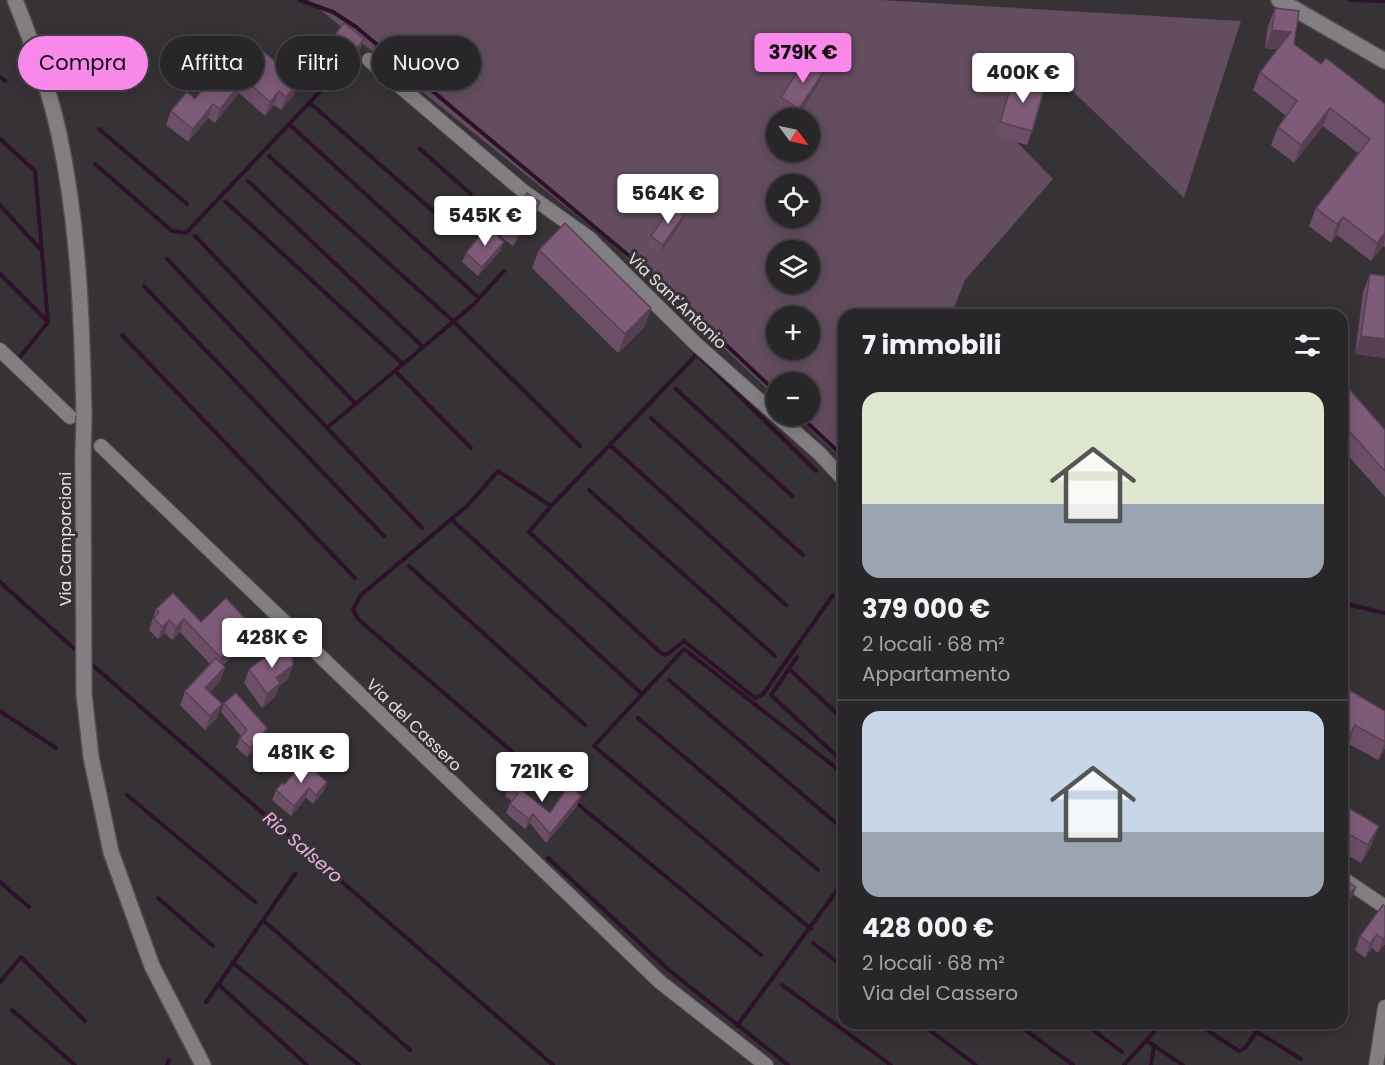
<!DOCTYPE html>
<html lang="it">
<head>
<meta charset="utf-8">
<style>
  :root { --surface:#282628; --page:#302e30; --text:#f1f3f6; --muted:#a5a5a8; --line:#444345; --accent:#f888ea }
  body { margin:0; font-family:Poppins,sans-serif; background:var(--page); color:var(--text); height:100vh; display:flex; flex-direction:column; font-size:22px; white-space:nowrap }
  * { box-sizing:border-box; margin:0 }
  p { font-size:20px; color:var(--muted) }
  .icon { flex:none; width:33px; height:33px; fill:none; stroke:currentColor; stroke-width:2; stroke-linecap:round; stroke-linejoin:round }
  .map { position:relative; flex:1; overflow:hidden }
  .sheet { position:absolute; left:838px; top:309px; width:510px; height:720px; display:flex; flex-direction:column; background:var(--surface); border-radius:18px; box-shadow:0 3px 15px #0003,0 0 0 2px var(--line) }
  .sheet>* { flex:none }
  .hud { position:absolute; left:18px; top:36px; width:570px; height:54px; display:flex; gap:12px }
  .needle { width:39px; rotate:123deg }
  .fabs { position:absolute; left:766px; top:108px; display:grid; gap:12px }
  .fabs a { display:grid; place-items:center; width:54px; height:54px; border-radius:50%; background:var(--surface); box-shadow:0 3px 15px #0003,0 0 0 2px var(--line); font-size:30px }
  .price { position:absolute; translate:-50% -51px; padding:0 14px; border-radius:6px; background:#fff; color:#222; font-size:20px; line-height:39px; filter:drop-shadow(0 2px 3px #0008) }
  .price::after { content:''; position:absolute; left:50%; top:36px; width:18px; height:14px; margin-left:-9px; background:inherit; clip-path:polygon(0 0,100% 0,50% 100%) }
  .price.active { background:var(--accent); color:#111 }
  ul { padding:0; list-style:none }
  li { display:grid; align-content:center; gap:12px; height:318px; padding:0 24px }
  li+li { border-top:2px solid var(--line) }
  li span { display:grid; place-items:center; height:186px; border-radius:18px; color:#555 }
  li>.icon { margin-inline-start:auto }
  span .icon { width:108px; height:108px; fill:#fffc; stroke-width:1 }
  li b { font-size:26px }
  h2 { display:flex; justify-content:space-between; align-items:center; height:72px; padding:0 24px; font-size:26px }
  .tag { padding:0 21px; border-radius:27px; background:var(--surface); box-shadow:0 3px 15px #0003,0 0 0 2px var(--line); font-size:21px; line-height:54px }
  .tag.active { background:var(--accent); color:#111 }
  .map>svg:first-child { display:block }
  .green { fill:#634d5f; fill-rule:evenodd }
  .lines { fill:none; stroke-linecap:round; stroke-linejoin:round }
  .stream { stroke:#2d102a; stroke-width:4 }
  .street-casing { stroke:#524e51; stroke-width:16 }
  .secondary-casing { stroke:#524e51; stroke-width:18 }
  .street { stroke:#837e82; stroke-width:14 }
  .secondary { stroke:#837e82; stroke-width:15 }
  .secondary-bridge-casing { stroke:#524e51; stroke-width:18; stroke-linecap:butt }
  .secondary-bridge { stroke:#837e82; stroke-width:15 }
  .wall { fill:#6c4e67 }
  .shaded-wall { fill:#584054 }
  .building { fill:#7e5b78; stroke:#584054; stroke-width:1.5 }
  .labels { text-anchor:middle; dominant-baseline:central; stroke-width:6; stroke-linejoin:round; paint-order:stroke }
  .street-label { font-size:16px; fill:#e6e3e5; stroke:#363236 }
  .water-label { font-size:18px; font-style:italic; fill:#ebb1e2; stroke:#363236 }
</style>
</head>
<body>
<div class="map">
<svg width="1385" height="1065" viewBox="0 0 1385 1065">
  <rect width="100%" height="100%" fill="#363236"/>
  <path class="green" d="M 308,0 L 881,0 L 1241,21 L 1184,198 L 1033,53 L 1005,130 L 1053,179 L 965,280 L 951,315 L 844,315 L 844,461 L 796,416 L 810,416 L 810,382 L 777,382 L 777,398 L 611,243 ZM 777,118 L 810,118 L 810,152 L 777,152 ZM 777,184 L 810,184 L 810,218 L 777,218 ZM 777,250 L 810,250 L 810,284 L 777,284 ZM 777,316 L 810,316 L 810,350 L 777,350 Z"/>
  <g class="lines">
    <g class="stream">
      <path d="M 300,0 L 333,12 L 356,27 L 653,276 L 777,393"/>
      <path d="M 1350,0 L 1385,1"/>
      <path d="M 0,77 L 5,81"/>
      <path d="M 310,103 L 450,226"/>
      <path d="M 290,125 L 479,298"/>
      <path d="M 99,129 L 187,204"/>
      <path d="M 0,139 L 35,171 L 48,322 L 20,357"/>
      <path d="M 420,149 L 471,194"/>
      <path d="M 269,156 L 453,321 L 580,446"/>
      <path d="M 95,164 L 172,231 L 186,233 L 328,83"/>
      <path d="M 248,181 L 423,347"/>
      <path d="M 225,201 L 403,364"/>
      <path d="M 0,205 L 42,251"/>
      <path d="M 195,236 L 356,404"/>
      <path d="M 167,259 L 422,528"/>
      <path d="M 0,274 L 48,322"/>
      <path d="M 144,286 L 384,536"/>
      <path d="M 122,335 L 355,578"/>
      <path d="M 395,371 L 471,448"/>
      <path d="M 676,389 L 792,496"/>
      <path d="M 800,416 L 844,457"/>
      <path d="M 651,418 L 803,555"/>
      <path d="M 327,428 L 473,305 L 504,271"/>
      <path d="M 610,445 L 786,605"/>
      <path d="M 589,490 L 775,656"/>
      <path d="M 551,506 L 529,532 L 662,654 L 666,655 L 684,641 L 755,698 L 763,694 L 833,595"/>
      <path d="M 451,519 L 642,694"/>
      <path d="M 409,566 L 585,725"/>
      <path d="M 0,582 L 79,653"/>
      <path d="M 1342,603 L 1385,613"/>
      <path d="M 797,657 L 771,695 L 844,763"/>
      <path d="M 89,662 L 553,1065"/>
      <path d="M 789,669 L 844,720"/>
      <path d="M 669,680 L 844,830"/>
      <path d="M 0,711 L 56,748"/>
      <path d="M 638,718 L 818,870"/>
      <path d="M 546,781 L 358,619 L 353,609 L 361,595 L 467,506 L 498,471 L 551,506 L 697,354 L 816,471"/>
      <path d="M 127,795 L 255,902"/>
      <path d="M 579,805 L 761,955"/>
      <path d="M 548,858 L 669,970 L 788,1065"/>
      <path d="M 0,882 L 29,907"/>
      <path d="M 837,891 L 844,896"/>
      <path d="M 158,898 L 213,946"/>
      <path d="M 263,920 L 410,1050"/>
      <path d="M 811,929 L 594,746 L 684,649 L 844,774"/>
      <path d="M 813,943 L 844,967"/>
      <path d="M 232,962 L 359,1065"/>
      <path d="M 0,982 L 21,957 L 85,1021"/>
      <path d="M 218,984 L 307,1065"/>
      <path d="M 782,985 L 891,1065"/>
      <path d="M 206,1002 L 295,874"/>
      <path d="M 12,1010 L 75,1065"/>
      <path d="M 920,1023 L 976,1065"/>
      <path d="M 1016,1023 L 1073,1065"/>
      <path d="M 1084,1023 L 1122,1052"/>
      <path d="M 1196,1023 L 1239,1051 L 1245,1048 L 1256,1032"/>
      <path d="M 1243,1023 L 1301,1059"/>
      <path d="M 737,1026 L 844,881"/>
      <path d="M 1147,1041 L 1183,1065"/>
      <path d="M 167,1065 L 169,1060"/>
      <path d="M 1124,1065 L 1162,1023"/>
      <path d="M 1151,1065 L 1154,1046"/>
    </g>
    <defs>
      <g id="street">
        <path d="M 369,60 L 523,191 L 589,238 L 696,344 L 820,454 L 844,480"/>
        <path d="M 0,350 L 70,417"/>
        <path d="M 101,446 L 660,982 L 766,1065"/>
        <path d="M 1342,878 L 1385,907"/>
        <path d="M 1376,1065 L 1385,1007"/>
      </g>
      <g id="secondary">
        <path d="M 15,0 C 32,43 49,88 59,134 C 79,227 82,321 84,416"/>
        <path d="M 1279,0 L 1385,61"/>
        <path d="M 83,455 L 84,694 L 91,757 L 111,852 L 152,966 L 203,1065"/>
      </g>
    </defs>
    <use href="#street" class="street-casing"/>
    <use href="#secondary" class="secondary-casing"/>
    <use href="#street" class="street"/>
    <use href="#secondary" class="secondary"/>
    <defs>
      <path id="secondary-bridge" d="M 83,455 L 84,416"/>
    </defs>
    <use href="#secondary-bridge" class="secondary-bridge-casing"/>
    <use href="#secondary-bridge" class="secondary-bridge"/>
  </g>
  <g class="wall">
    <path d="M 1275,8 L 1294,44 L 1321,64 L 1385,104 L 1385,247 L 1383,246 L 1371,261 L 1337,235 L 1331,243 L 1309,226 L 1316,208 L 1358,153 L 1323,126 L 1294,163 L 1271,145 L 1278,127 L 1286,116 L 1253,90 L 1260,72 L 1277,49 L 1265,48 L 1268,26 Z"/>
    <path d="M 254,44 L 299,81 L 294,95 L 281,110 L 274,105 L 265,116 L 239,93 L 215,123 L 208,118 L 188,142 L 166,125 L 171,111 L 195,99 L 223,81 Z"/>
    <path d="M 323,50 L 359,53 L 344,72 L 336,66 L 330,73 L 318,64 Z"/>
    <path d="M 1014,77 L 1032,131 L 1027,145 L 995,136 Z"/>
    <path d="M 819,84 L 797,118 L 788,118 L 776,111 L 781,97 Z"/>
    <path d="M 540,202 L 536,212 L 513,246 L 501,237 L 504,228 Z"/>
    <path d="M 685,213 L 682,222 L 660,254 L 648,246 L 651,236 Z"/>
    <path d="M 504,242 L 500,251 L 478,276 L 462,262 L 466,253 Z"/>
    <path d="M 539,250 L 651,308 L 645,326 L 618,353 L 532,268 Z"/>
    <path d="M 1370,274 L 1385,276 L 1385,358 L 1355,354 L 1363,292 Z"/>
    <path d="M 1342,381 L 1385,430 L 1385,497 L 1342,449 Z"/>
    <path d="M 156,609 L 201,622 L 249,639 L 223,665 L 225,667 L 220,681 L 210,692 L 222,704 L 217,718 L 205,730 L 180,705 L 185,691 L 210,664 L 180,632 L 172,640 L 165,633 L 158,639 L 149,630 Z"/>
    <path d="M 293,665 L 288,679 L 279,686 L 275,697 L 262,708 L 244,683 L 249,669 Z"/>
    <path d="M 1342,686 L 1385,711 L 1385,748 L 1378,760 L 1349,744 L 1342,754 Z"/>
    <path d="M 224,703 L 267,728 L 264,738 L 247,757 L 236,747 L 240,738 L 241,736 L 221,712 Z"/>
    <path d="M 327,782 L 324,791 L 313,804 L 306,798 L 291,816 L 272,800 L 276,790 L 284,785 Z"/>
    <path d="M 530,785 L 523,792 L 550,813 L 577,806 L 546,843 L 530,823 L 525,829 L 506,813 L 510,804 L 512,801 L 505,796 L 509,787 Z"/>
    <path d="M 1342,804 L 1372,844 L 1361,863 L 1342,852 Z"/>
    <path d="M 1385,906 L 1385,944 L 1378,953 L 1372,948 L 1365,958 L 1355,950 L 1360,936 Z"/>
  </g>
  <g class="shaded-wall">
    <path d="M 1272,30 L 1291,32 L 1284,50 L 1265,48 Z"/>
    <path d="M 364,39 L 359,53 L 344,72 L 349,58 Z"/>
    <path d="M 341,52 L 336,66 L 330,73 L 335,60 Z"/>
    <path d="M 824,71 L 819,84 L 797,118 L 795,118 L 799,109 Z"/>
    <path d="M 244,79 L 239,93 L 215,123 L 220,109 Z"/>
    <path d="M 299,81 L 294,95 L 281,110 L 286,97 Z"/>
    <path d="M 279,91 L 274,105 L 265,116 L 270,102 Z"/>
    <path d="M 213,104 L 208,118 L 188,142 L 193,129 Z"/>
    <path d="M 1330,108 L 1323,126 L 1294,163 L 1301,145 Z"/>
    <path d="M 540,202 L 536,212 L 513,246 L 517,236 Z"/>
    <path d="M 685,213 L 682,222 L 660,254 L 663,245 Z"/>
    <path d="M 1343,217 L 1337,235 L 1331,243 L 1337,224 Z"/>
    <path d="M 1385,233 L 1385,239 L 1383,246 L 1371,261 L 1377,243 Z"/>
    <path d="M 504,242 L 500,251 L 478,276 L 482,267 Z"/>
    <path d="M 651,308 L 645,326 L 618,353 L 625,334 Z"/>
    <path d="M 1361,336 L 1385,339 L 1385,358 L 1355,354 Z"/>
    <path d="M 184,619 L 180,632 L 172,640 L 176,627 Z"/>
    <path d="M 169,620 L 165,633 L 158,639 L 162,627 Z"/>
    <path d="M 253,627 L 249,639 L 216,670 L 221,658 Z"/>
    <path d="M 293,665 L 288,679 L 279,686 L 275,697 L 262,708 L 267,694 L 276,678 Z"/>
    <path d="M 225,667 L 220,681 L 200,702 L 205,688 Z"/>
    <path d="M 222,704 L 217,718 L 205,730 L 210,716 Z"/>
    <path d="M 1355,725 L 1349,744 L 1342,754 L 1342,750 L 1345,744 Z"/>
    <path d="M 267,728 L 264,738 L 247,757 L 250,748 Z"/>
    <path d="M 1385,742 L 1385,748 L 1378,760 Z"/>
    <path d="M 533,775 L 530,785 L 518,800 L 521,790 Z"/>
    <path d="M 327,782 L 324,791 L 313,804 L 316,795 Z"/>
    <path d="M 309,788 L 306,798 L 291,816 L 294,806 Z"/>
    <path d="M 581,796 L 577,806 L 546,843 L 550,834 Z"/>
    <path d="M 533,814 L 530,823 L 525,829 L 529,819 Z"/>
    <path d="M 1379,826 L 1372,844 L 1361,863 L 1368,845 Z"/>
    <path d="M 1356,887 L 1353,896 L 1347,903 L 1345,909 L 1342,912 L 1342,907 L 1346,898 Z"/>
    <path d="M 1377,934 L 1372,948 L 1365,958 L 1370,944 Z"/>
    <path d="M 1385,936 L 1385,944 L 1378,953 L 1383,939 Z"/>
  </g>
  <g class="building">
    <path d="M 1275,8 L 1299,11 L 1294,44 L 1321,64 L 1326,58 L 1385,104 L 1385,233 L 1377,243 L 1343,217 L 1337,224 L 1316,208 L 1370,139 L 1330,108 L 1301,145 L 1278,127 L 1297,101 L 1260,72 L 1291,32 L 1272,30 Z"/>
    <path d="M 344,23 L 364,39 L 349,58 L 341,52 L 335,60 L 323,50 Z"/>
    <path d="M 254,44 L 299,81 L 286,97 L 279,91 L 270,102 L 244,79 L 220,109 L 213,104 L 193,129 L 171,111 L 187,92 L 195,99 L 215,74 L 223,81 Z"/>
    <path d="M 806,59 L 824,71 L 799,109 L 781,97 Z"/>
    <path d="M 1014,77 L 1045,86 L 1032,131 L 1000,122 Z"/>
    <path d="M 527,193 L 540,202 L 517,236 L 504,228 Z"/>
    <path d="M 673,204 L 685,213 L 663,245 L 651,236 Z"/>
    <path d="M 565,223 L 651,308 L 625,334 L 539,250 Z"/>
    <path d="M 487,227 L 504,242 L 482,267 L 466,253 Z"/>
    <path d="M 1370,274 L 1385,276 L 1385,339 L 1361,336 Z"/>
    <path d="M 1342,381 L 1385,430 L 1385,471 L 1342,423 Z"/>
    <path d="M 173,593 L 201,622 L 226,598 L 253,627 L 221,658 L 184,619 L 176,627 L 169,620 L 162,627 L 154,618 L 159,612 L 156,609 Z"/>
    <path d="M 280,646 L 292,657 L 293,665 L 276,678 L 280,683 L 267,694 L 249,669 Z"/>
    <path d="M 216,658 L 225,667 L 205,688 L 222,704 L 210,716 L 185,691 Z"/>
    <path d="M 1342,686 L 1385,711 L 1385,742 L 1355,725 L 1345,744 L 1342,742 Z"/>
    <path d="M 236,693 L 267,728 L 250,748 L 240,738 L 247,730 L 224,703 Z"/>
    <path d="M 304,762 L 327,782 L 316,795 L 309,788 L 294,806 L 276,790 L 282,783 L 284,785 Z"/>
    <path d="M 524,768 L 533,775 L 521,790 L 550,813 L 569,785 L 581,796 L 550,834 L 533,814 L 529,819 L 510,804 L 518,794 L 509,787 Z"/>
    <path d="M 1342,804 L 1379,826 L 1368,845 L 1342,830 Z"/>
    <path d="M 1342,877 L 1356,887 L 1346,898 L 1348,900 L 1342,907 Z"/>
    <path d="M 1383,905 L 1385,906 L 1385,936 L 1383,939 L 1377,934 L 1370,944 L 1360,936 Z"/>
  </g>
  <g class="labels">
    <g class="street-label">
      <text transform="translate(677 301) rotate(44)">Via Sant'Antonio</text>
      <text transform="translate(65 539) rotate(-90)">Via Camporcioni</text>
      <text transform="translate(414 725) rotate(44)">Via del Cassero</text>
    </g>
    <g class="water-label">
      <text transform="translate(303 847) rotate(41)">Rio Salsero</text>
    </g>
  </g>
</svg>
<div class="fabs">
<a><svg class="needle" viewBox="-14 -14 28 28"><path d="M0-13l5 13h-10z" fill="#e53935"/><path d="M0 13l5-13h-10z" fill="#a5a5a8"/></svg></a>
<a><svg class="icon" aria-label="locate" viewBox="0 0 24 24"><circle cx="12" cy="12" r="6"/><path d="M12 2v4M12 18v4M2 12h4M18 12h4"/></svg></a>
<a><svg class="icon" aria-label="layers" viewBox="0 0 24 24"><path d="M12 4l9 5-9 5-9-5zM3 14l9 5 9-5"/></svg></a>
<a>+</a>
<a>−</a>
</div>
<b class="price active" style="left:803px;top:84px">379K €</b>
<b class="price" style="left:1023px;top:104px">400K €</b>
<b class="price" style="left:668px;top:225px">564K €</b>
<b class="price" style="left:485px;top:247px">545K €</b>
<b class="price" style="left:272px;top:669px">428K €</b>
<b class="price" style="left:301px;top:784px">481K €</b>
<b class="price" style="left:542px;top:803px">721K €</b>
<div class="hud">
<a class="tag active">Compra</a>
<a class="tag">Affitta</a>
<a class="tag">Filtri</a>
<a class="tag">Nuovo</a>
</div>
<section class="sheet">
<h2>7 immobili<svg class="icon" aria-label="filters" viewBox="0 0 24 24"><path d="M4 7h16M4 17h16"/><circle cx="9" cy="7" r="2"/><circle cx="15" cy="17" r="2"/></svg></h2>
<ul>
<li><span style="background:linear-gradient(#dfe7d0 60%,#9aa5b1 0)"><svg class="icon" aria-label="home" viewBox="0 0 24 24"><path d="M3 11l9-7 9 7M6 9v11h12V9"/></svg></span><div><b>379 000 €</b><p>2 locali · 68 m²</p><p>Appartamento</p></div></li>
<li><span style="background:linear-gradient(#c9d6e8 65%,#9aa5b1 0)"><svg class="icon" aria-label="home" viewBox="0 0 24 24"><path d="M3 11l9-7 9 7M6 9v11h12V9"/></svg></span><div><b>428 000 €</b><p>2 locali · 68 m²</p><p>Via del Cassero</p></div></li>
</ul>
</section>
</div>
</body>
</html>
